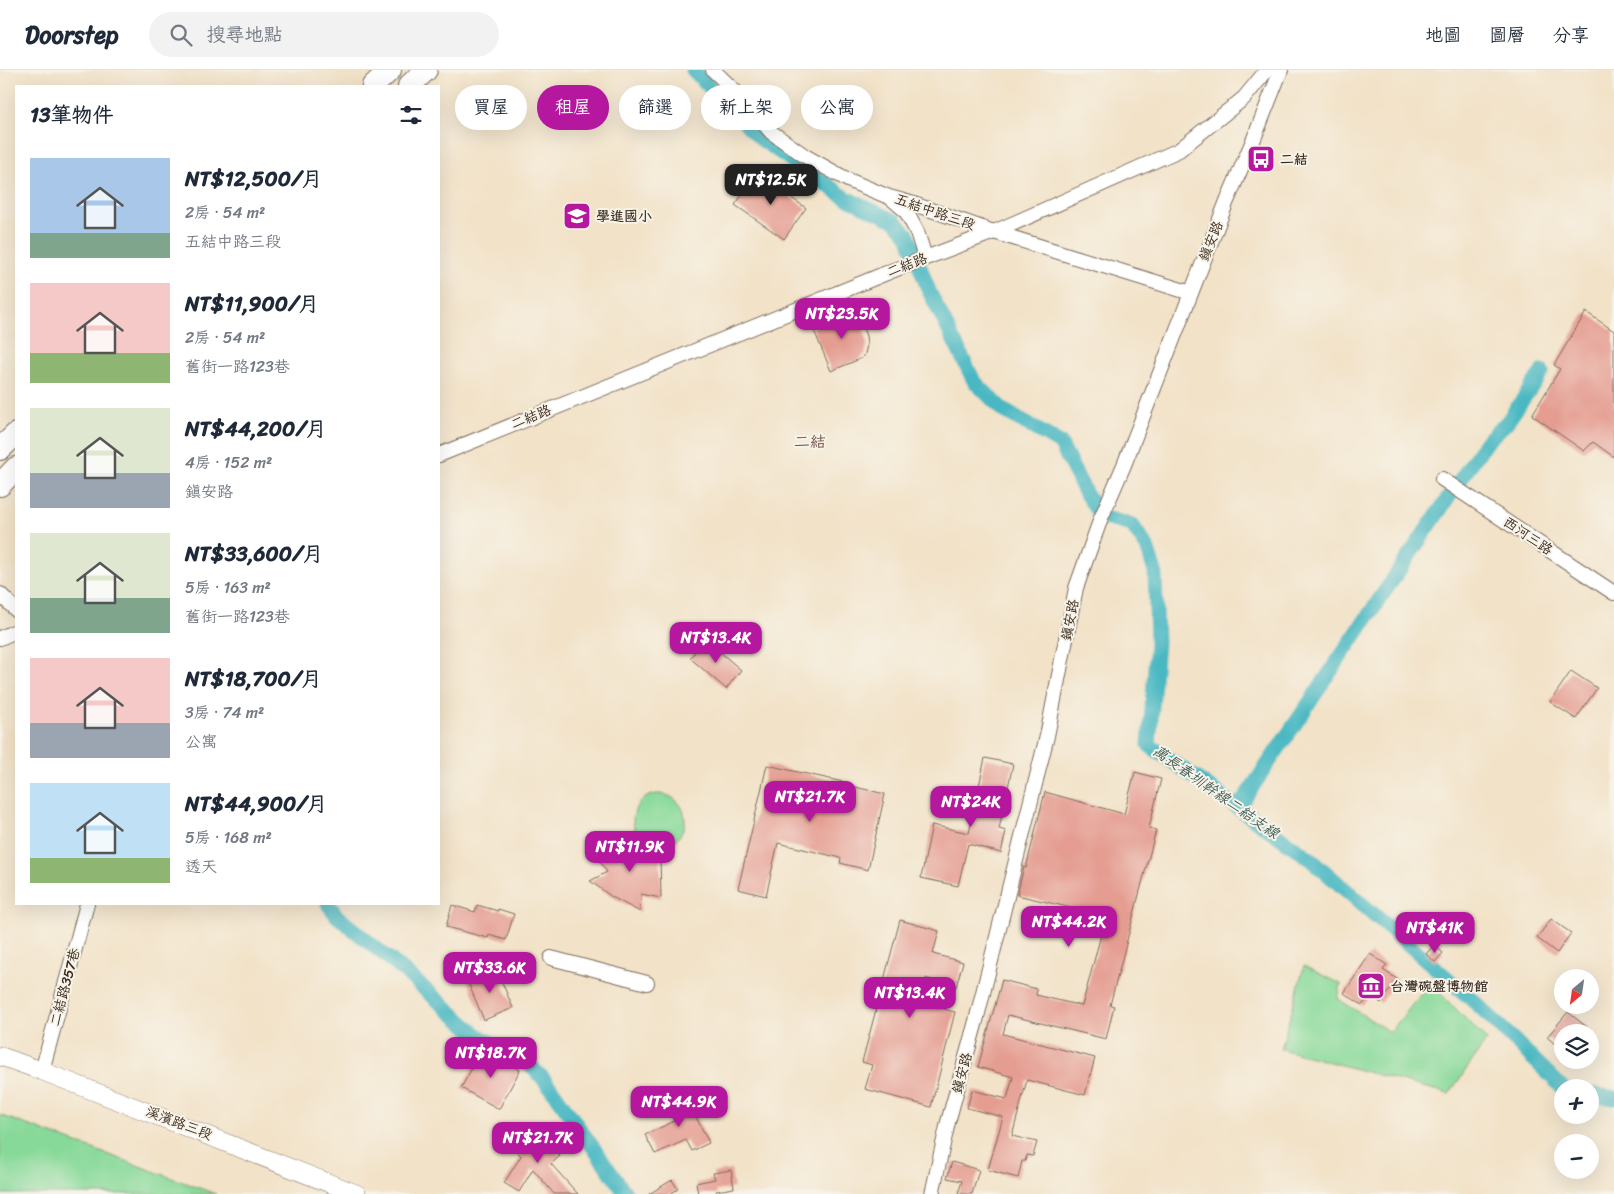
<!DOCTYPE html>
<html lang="zh-TW">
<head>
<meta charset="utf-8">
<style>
  :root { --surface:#fff; --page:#f2f2f3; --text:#1f2937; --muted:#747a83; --line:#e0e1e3; --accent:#b5179e }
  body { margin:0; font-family:Sriracha,"LXGW WenKai TC",sans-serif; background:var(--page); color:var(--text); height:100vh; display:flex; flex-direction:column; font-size:19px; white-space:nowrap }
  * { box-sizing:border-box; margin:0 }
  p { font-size:16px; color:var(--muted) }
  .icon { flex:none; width:28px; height:28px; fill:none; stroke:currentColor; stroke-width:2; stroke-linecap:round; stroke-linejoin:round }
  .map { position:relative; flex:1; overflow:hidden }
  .side { position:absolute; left:15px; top:15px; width:425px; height:820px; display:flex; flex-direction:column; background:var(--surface); border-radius:0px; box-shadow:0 5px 20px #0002 }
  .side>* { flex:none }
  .guide { position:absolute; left:455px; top:15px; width:475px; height:45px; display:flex; gap:10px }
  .needle { width:32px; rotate:209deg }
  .buttons { position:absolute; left:1554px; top:899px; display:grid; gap:10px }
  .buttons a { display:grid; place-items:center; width:45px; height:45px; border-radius:50%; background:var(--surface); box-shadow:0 5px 20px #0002; font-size:25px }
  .price { position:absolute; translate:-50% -42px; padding:0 11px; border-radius:10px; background:var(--accent); color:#fff; font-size:16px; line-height:32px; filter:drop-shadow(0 1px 2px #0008) }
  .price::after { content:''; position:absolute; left:50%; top:30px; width:15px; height:11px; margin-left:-8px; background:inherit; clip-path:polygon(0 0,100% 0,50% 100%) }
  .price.current { background:#222; color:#fff }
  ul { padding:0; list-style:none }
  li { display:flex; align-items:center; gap:15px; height:125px; padding:0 15px }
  li span { display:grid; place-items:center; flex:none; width:140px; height:100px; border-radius:0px; color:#555 }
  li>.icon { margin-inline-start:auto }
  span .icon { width:60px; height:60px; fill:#fffc; stroke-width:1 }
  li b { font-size:21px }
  h2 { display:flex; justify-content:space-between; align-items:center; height:60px; padding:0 15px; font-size:21px }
  .pill { padding:0 18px; border-radius:22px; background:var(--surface); box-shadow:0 5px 20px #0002; font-size:18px; line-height:45px }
  .pill.current { background:var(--accent); color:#fff }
  header { display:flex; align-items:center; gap:30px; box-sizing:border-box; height:70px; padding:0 25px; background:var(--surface); border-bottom:1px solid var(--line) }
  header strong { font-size:24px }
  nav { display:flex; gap:28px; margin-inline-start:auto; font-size:18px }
  .search { width:350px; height:45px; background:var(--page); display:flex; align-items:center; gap:12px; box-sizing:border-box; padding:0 18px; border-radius:28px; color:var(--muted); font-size:19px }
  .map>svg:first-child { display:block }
  .green { fill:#87d999; stroke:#61825c }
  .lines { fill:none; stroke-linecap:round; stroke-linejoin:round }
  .canal { stroke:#49b8c2; stroke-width:15 }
  .building { fill:#e59d92 }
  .minor-casing { stroke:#7b6a5a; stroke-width:16 }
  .tertiary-casing { stroke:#7b6a5a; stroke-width:19 }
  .primary-casing { stroke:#7b6a5a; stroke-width:24 }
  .minor { stroke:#fff; stroke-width:14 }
  .tertiary { stroke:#fff; stroke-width:18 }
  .primary { stroke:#fff; stroke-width:22 }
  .labels { text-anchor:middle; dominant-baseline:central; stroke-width:4; stroke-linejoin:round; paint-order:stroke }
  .poi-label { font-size:14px; font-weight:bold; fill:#3b2a1e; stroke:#f7f3e8; text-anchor:start }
  .street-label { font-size:14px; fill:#3b2a1e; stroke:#f7f3e8 }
  .water-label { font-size:15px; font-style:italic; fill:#405c57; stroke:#f7f3e8 }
  .quarter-label { font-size:16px; fill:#765247; stroke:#f7f3e8 }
</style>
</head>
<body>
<header>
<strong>Doorstep</strong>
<div class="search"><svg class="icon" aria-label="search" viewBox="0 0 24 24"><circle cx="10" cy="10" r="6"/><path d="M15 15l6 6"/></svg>搜尋地點</div>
<nav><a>地圖</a><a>圖層</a><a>分享</a></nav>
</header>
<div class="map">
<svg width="1614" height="1124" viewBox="0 0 1614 1124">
  <rect width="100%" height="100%" fill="#f7f3e8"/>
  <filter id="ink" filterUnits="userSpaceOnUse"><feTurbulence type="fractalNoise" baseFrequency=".02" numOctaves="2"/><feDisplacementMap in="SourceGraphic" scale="10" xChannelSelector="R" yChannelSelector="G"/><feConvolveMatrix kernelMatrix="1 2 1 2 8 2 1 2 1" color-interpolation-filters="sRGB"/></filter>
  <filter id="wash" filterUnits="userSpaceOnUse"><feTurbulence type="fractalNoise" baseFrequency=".0096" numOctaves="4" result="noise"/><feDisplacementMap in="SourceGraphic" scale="20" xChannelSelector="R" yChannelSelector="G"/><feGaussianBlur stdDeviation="1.12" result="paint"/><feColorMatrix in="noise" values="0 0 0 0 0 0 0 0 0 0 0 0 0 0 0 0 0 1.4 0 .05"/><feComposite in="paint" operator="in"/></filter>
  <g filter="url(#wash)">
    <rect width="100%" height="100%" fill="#f2e2c8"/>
    <g class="green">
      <circle cx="659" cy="750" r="26"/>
      <path d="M 1304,896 L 1341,914 L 1338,929 L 1390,962 L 1430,913 L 1487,970 L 1449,1024 L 1281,979 Z"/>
      <path d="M 0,1045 L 216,1124 L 0,1124 Z"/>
    </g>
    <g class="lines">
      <g class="canal">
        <path d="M 693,0 L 761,69 L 846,128 L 895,151 L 908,165 L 929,221 L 974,311 L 1003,340 L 1060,373 L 1086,424 L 1101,447 L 1132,455 L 1147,477 L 1155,502 L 1157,573 L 1149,675 L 1308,787 L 1478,935 L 1563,1018"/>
        <path d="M 1238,738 L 1486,372 L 1507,352 L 1542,302"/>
        <path d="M 328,834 L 337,846 L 404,901 L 476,964 L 528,994 L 541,1006 L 556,1025 L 626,1124"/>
        <path d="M 1590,1024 L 1614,1028"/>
      </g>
    </g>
    <g id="blocks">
      <g class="building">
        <path d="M 757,104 L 806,138 L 784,169 L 735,135 Z"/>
        <path d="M 856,240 L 866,266 L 867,275 L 865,284 L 860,289 L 831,301 L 813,258 Z"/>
        <path d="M 1586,242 L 1614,261 L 1614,387 L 1593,372 L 1584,381 L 1532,345 L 1560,299 L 1554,295 Z"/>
        <path d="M 705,569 L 741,600 L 726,619 L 690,588 Z"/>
        <path d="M 1571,601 L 1597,618 L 1576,649 L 1550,632 Z"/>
        <path d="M 985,688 L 1013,694 L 999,759 L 1006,761 L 1001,783 L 968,774 L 958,816 L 921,808 L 932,755 L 969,763 Z"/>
        <path d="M 767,695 L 852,714 L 851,716 L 885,724 L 868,800 L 840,793 L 841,788 L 778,773 L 766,826 L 738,819 Z"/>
        <path d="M 1135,702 L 1161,709 L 1149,758 L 1156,760 L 1110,935 L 1114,936 L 1106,969 L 1008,945 L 1003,964 L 1095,988 L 1085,1025 L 1027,1010 L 1012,1066 L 1037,1072 L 1033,1086 L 1027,1085 L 1025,1091 L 1022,1091 L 1018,1108 L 988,1100 L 1003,1047 L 967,1038 L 972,1020 L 1007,1029 L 1013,1007 L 978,997 L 1002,910 L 1037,919 L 1036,925 L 1082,936 L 1106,846 L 1017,825 L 1024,797 L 1026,798 L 1045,722 L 1124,744 Z"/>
        <path d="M 631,764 L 639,777 L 645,782 L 660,786 L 661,828 L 641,824 L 640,842 L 612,827 L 590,811 L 607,802 L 597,787 Z"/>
        <path d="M 452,835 L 475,842 L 477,835 L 498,841 L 498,839 L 514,844 L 506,870 L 489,865 L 488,868 L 446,857 Z"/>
        <path d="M 1551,849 L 1571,863 L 1557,883 L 1537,868 Z"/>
        <path d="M 900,850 L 939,861 L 933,884 L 963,892 L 956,917 L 926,908 L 919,933 L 955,942 L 931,1037 L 865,1019 L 872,995 L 862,992 Z"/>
        <path d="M 1434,875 L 1443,883 L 1435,892 L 1426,884 Z"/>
        <path d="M 1370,884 L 1387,895 L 1383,900 L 1397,909 L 1381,933 L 1371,925 L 1362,935 L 1344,923 Z"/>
        <path d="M 496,898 L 513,938 L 484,950 L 467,910 Z"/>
        <path d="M 1568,942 L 1593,962 L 1562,962 L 1562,980 L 1547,967 Z"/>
        <path d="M 482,980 L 520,1000 L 499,1039 L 461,1018 Z"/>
        <path d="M 684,1023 L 709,1073 L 692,1081 L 686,1070 L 655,1084 L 645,1065 L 676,1050 L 667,1032 Z"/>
        <path d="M 535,1057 L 560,1086 L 551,1094 L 578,1124 L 554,1124 L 533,1099 L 519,1122 L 504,1113 L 521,1086 L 513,1076 Z"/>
        <path d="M 952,1092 L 979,1100 L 972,1124 L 958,1124 L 962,1111 L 947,1108 Z"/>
        <path d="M 731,1100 L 734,1118 L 716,1121 L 717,1124 L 698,1124 L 696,1113 L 715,1109 L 713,1103 Z"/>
        <path d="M 672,1110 L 678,1119 L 670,1124 L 649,1124 Z"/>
      </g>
    </g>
  </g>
  <g filter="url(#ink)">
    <use href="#blocks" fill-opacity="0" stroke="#7b6a5a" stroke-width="1"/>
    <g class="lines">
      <defs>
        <g id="minor">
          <path d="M 713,0 L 742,28 L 771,62 L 805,86 L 848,110 L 889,127 L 911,133 L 994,162 L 1191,223"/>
          <path d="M 892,129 L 906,141 L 917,162 L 925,187"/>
          <path d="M 439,385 L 894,200 L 994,162 L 1179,80 L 1244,28 L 1267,0"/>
          <path d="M 1442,409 L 1614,523"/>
          <path d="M 0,524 L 16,540"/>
          <path d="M 0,568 L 16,561"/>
          <path d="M 551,888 L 647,913"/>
          <path d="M 42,1001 L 87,834"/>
          <path d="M 932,1124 L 948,1052 L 976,951 L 1047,666 L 1076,518 L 1101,448 L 1124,395 L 1227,131 L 1255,66 L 1281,0"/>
        </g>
        <path id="tertiary" d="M 0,986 L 42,1001 L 357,1124"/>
        <g id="primary">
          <path d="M 373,16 L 390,0"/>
          <path d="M 409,16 L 426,0"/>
          <path d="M 0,379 L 16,364"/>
          <path d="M 0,415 L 16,398"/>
        </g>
      </defs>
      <use href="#minor" class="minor-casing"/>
      <use href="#tertiary" class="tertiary-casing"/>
      <use href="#primary" class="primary-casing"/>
      <use href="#minor" class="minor"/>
      <use href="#tertiary" class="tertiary"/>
      <use href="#primary" class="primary"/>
    </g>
  </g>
  <defs>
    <symbol id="bus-square" viewBox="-11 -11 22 22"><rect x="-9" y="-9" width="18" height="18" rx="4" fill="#b5179e" stroke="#f7f3e8"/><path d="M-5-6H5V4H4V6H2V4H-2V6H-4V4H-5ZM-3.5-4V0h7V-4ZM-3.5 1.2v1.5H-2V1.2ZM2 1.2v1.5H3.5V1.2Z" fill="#fff"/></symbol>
    <symbol id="school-square" viewBox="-11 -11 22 22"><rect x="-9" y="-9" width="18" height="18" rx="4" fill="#b5179e" stroke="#f7f3e8"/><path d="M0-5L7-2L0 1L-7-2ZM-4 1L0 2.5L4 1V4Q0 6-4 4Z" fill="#fff"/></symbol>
    <symbol id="museum-square" viewBox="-11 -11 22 22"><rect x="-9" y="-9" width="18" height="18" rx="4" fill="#b5179e" stroke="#f7f3e8"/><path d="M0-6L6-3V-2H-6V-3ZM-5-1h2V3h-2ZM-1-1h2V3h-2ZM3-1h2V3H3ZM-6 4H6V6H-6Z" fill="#fff"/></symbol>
  </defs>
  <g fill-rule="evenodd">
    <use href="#bus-square" x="1245" y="73" width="32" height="32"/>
    <use href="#school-square" x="561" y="130" width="32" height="32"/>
    <use href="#museum-square" x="1355" y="900" width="32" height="32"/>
  </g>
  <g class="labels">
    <g class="poi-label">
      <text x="1280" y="89">二結</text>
      <text x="596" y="146">學進國小</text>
      <text x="1390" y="916">台灣碗盤博物館</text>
    </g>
    <g class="street-label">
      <text transform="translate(935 142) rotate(19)">五結中路三段</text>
      <text transform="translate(1211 171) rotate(-68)">鎮安路</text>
      <text transform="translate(907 195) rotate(-21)">二結路</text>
      <text transform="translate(531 347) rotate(-22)">二結路</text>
      <text transform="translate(1528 466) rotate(34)">西河三路</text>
      <text transform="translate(1070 550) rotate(-79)">鎮安路</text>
      <text transform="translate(65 917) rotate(-75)">二結路357巷</text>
      <text transform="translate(962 1003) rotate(-75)">鎮安路</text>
      <text transform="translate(179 1053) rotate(21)">溪濱路三段</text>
    </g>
    <g class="water-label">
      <text transform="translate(1216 722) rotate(35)">萬長春圳幹線二結支線</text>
    </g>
    <g class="quarter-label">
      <text x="810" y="371">二結</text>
    </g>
  </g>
</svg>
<div class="buttons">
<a><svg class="needle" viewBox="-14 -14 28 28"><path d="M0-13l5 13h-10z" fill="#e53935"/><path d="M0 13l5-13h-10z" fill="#747a83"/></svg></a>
<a><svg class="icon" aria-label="layers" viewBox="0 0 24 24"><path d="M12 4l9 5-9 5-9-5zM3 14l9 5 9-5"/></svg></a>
<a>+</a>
<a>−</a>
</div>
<b class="price current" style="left:771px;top:136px">NT$12.5K</b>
<b class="price" style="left:842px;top:270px">NT$23.5K</b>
<b class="price" style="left:716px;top:594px">NT$13.4K</b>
<b class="price" style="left:810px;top:753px">NT$21.7K</b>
<b class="price" style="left:971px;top:758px">NT$24K</b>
<b class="price" style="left:630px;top:803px">NT$11.9K</b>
<b class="price" style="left:1069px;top:878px">NT$44.2K</b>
<b class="price" style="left:1435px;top:884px">NT$41K</b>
<b class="price" style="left:490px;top:924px">NT$33.6K</b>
<b class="price" style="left:910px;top:949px">NT$13.4K</b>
<b class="price" style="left:491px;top:1009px">NT$18.7K</b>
<b class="price" style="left:679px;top:1058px">NT$44.9K</b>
<b class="price" style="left:538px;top:1094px">NT$21.7K</b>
<div class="guide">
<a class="pill">買屋</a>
<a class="pill current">租屋</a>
<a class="pill">篩選</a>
<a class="pill">新上架</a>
<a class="pill">公寓</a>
</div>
<section class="side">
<h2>13筆物件<svg class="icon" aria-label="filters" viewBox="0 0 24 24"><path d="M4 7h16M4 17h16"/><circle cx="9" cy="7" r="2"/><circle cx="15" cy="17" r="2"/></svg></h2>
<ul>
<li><span style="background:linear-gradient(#a9c7e8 75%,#7fa58c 0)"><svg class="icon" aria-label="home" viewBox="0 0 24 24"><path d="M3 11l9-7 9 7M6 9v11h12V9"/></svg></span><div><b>NT$12,500/月</b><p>2房 · 54 m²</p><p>五結中路三段</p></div></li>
<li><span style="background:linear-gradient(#f6c9c9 70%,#8fb573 0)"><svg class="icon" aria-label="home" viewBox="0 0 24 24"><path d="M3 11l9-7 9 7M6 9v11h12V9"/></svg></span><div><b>NT$11,900/月</b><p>2房 · 54 m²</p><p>舊街一路123巷</p></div></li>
<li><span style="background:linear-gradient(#dfe7d0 65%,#9aa5b1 0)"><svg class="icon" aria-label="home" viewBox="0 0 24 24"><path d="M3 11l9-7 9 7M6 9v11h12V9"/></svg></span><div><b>NT$44,200/月</b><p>4房 · 152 m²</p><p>鎮安路</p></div></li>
<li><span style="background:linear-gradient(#dfe7d0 65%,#7fa58c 0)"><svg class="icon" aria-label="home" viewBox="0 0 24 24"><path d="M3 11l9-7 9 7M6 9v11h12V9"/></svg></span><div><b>NT$33,600/月</b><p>5房 · 163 m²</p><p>舊街一路123巷</p></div></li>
<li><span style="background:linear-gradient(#f6c9c9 65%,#9aa5b1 0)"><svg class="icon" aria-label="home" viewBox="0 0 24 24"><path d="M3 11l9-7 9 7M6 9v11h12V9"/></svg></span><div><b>NT$18,700/月</b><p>3房 · 74 m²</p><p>公寓</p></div></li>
<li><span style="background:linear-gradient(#bfe0f5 75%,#8fb573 0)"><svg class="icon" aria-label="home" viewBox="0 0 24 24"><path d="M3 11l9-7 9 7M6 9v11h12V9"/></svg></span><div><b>NT$44,900/月</b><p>5房 · 168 m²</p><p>透天</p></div></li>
</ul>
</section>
</div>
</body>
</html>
